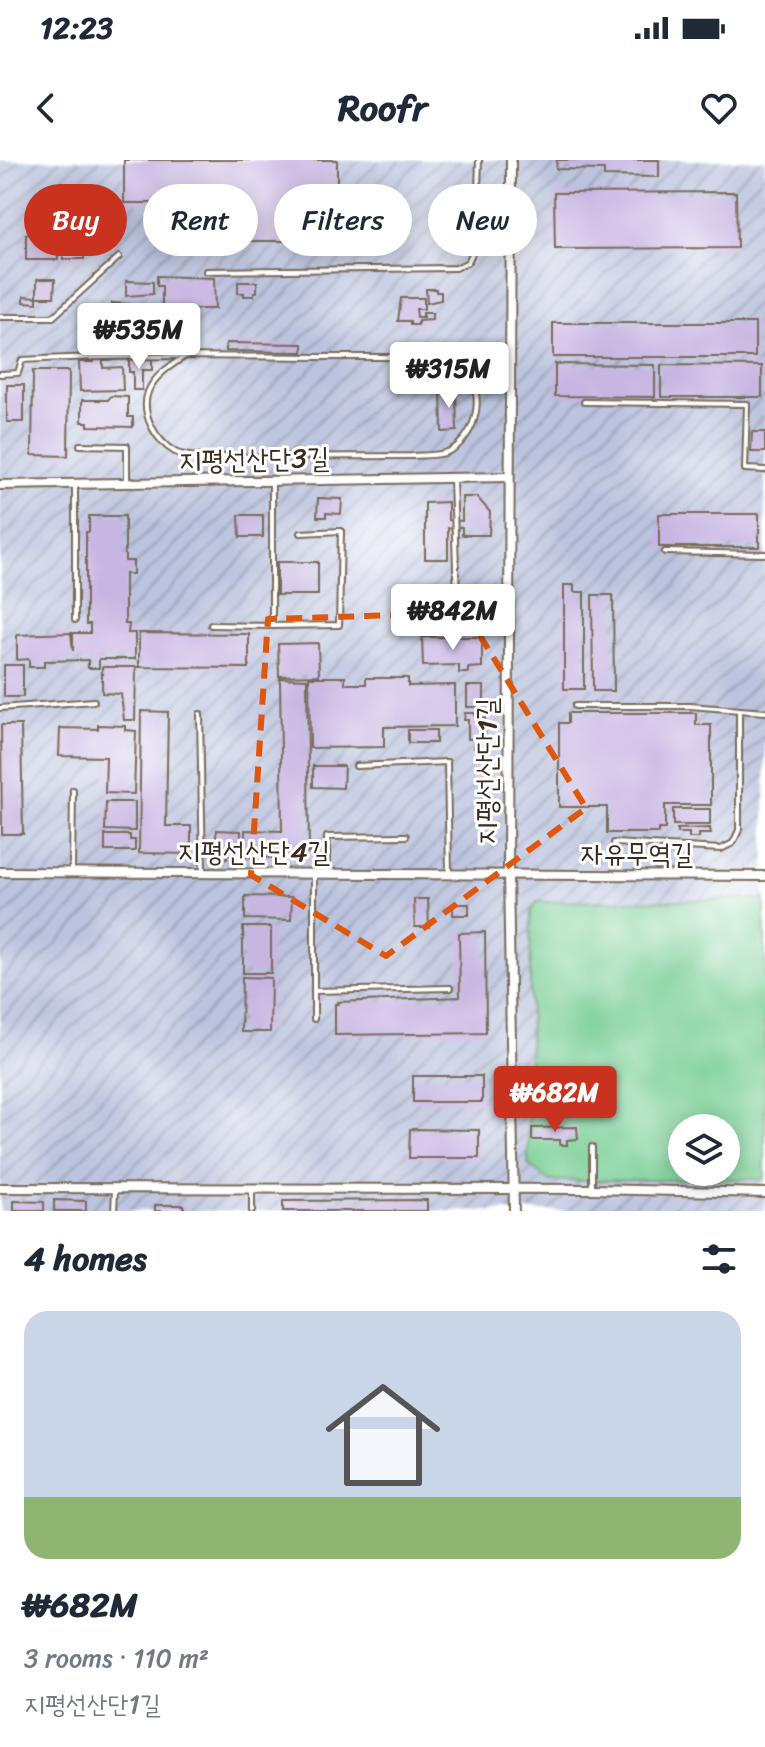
<!DOCTYPE html>
<html lang="en">
<head>
<meta charset="utf-8">
<style>
  :root { --surface:#fff; --page:#f6f6f7; --text:#1f2937; --muted:#747a83; --accent:#c8321e }
  body { margin:0; font-family:Sriracha,"Poor Story",sans-serif; background:var(--page); color:var(--text); height:100vh; display:flex; flex-direction:column; font-size:30px; white-space:nowrap }
  * { box-sizing:border-box; margin:0 }
  p { font-size:26px; color:var(--muted) }
  .icon { flex:none; width:44px; height:44px; fill:none; stroke:currentColor; stroke-width:2; stroke-linecap:round; stroke-linejoin:round }
  .map { position:relative; height:1051px; overflow:hidden }
  .panel { display:flex; flex-direction:column; background:var(--surface); flex:1 }
  .panel>* { flex:none }
  .hud { position:absolute; left:24px; top:24px; width:718px; height:72px; display:flex; gap:16px }
  .fabs { position:absolute; left:668px; top:954px; display:grid; gap:16px }
  .fabs a { display:grid; place-items:center; width:72px; height:72px; border-radius:50%; background:var(--surface); box-shadow:0 4px 20px #0003; font-size:40px }
  .price { position:absolute; translate:-50% -68px; padding:0 18px; border-radius:8px; background:#fff; color:#222; font-size:26px; line-height:52px; filter:drop-shadow(0 2px 4px #0008) }
  .price::after { content:''; position:absolute; left:50%; top:48px; width:24px; height:18px; margin-left:-12px; background:inherit; clip-path:polygon(0 0,100% 0,50% 100%) }
  .price.selected { background:var(--accent); color:#fff }
  ul { padding:0; list-style:none }
  li { display:grid; align-content:center; gap:16px; height:424px; padding:0 24px }
  li span { display:grid; place-items:center; height:248px; border-radius:24px; color:#555 }
  li>.icon { margin-inline-start:auto }
  span .icon { width:144px; height:144px; fill:#fffc; stroke-width:1 }
  li b { font-size:34px }
  h2 { display:flex; justify-content:space-between; align-items:center; height:96px; padding:0 24px; font-size:34px }
  .tag { padding:0 28px; border-radius:36px; background:var(--surface); box-shadow:0 4px 20px #0003; font-size:28px; line-height:72px }
  .tag.selected { background:var(--accent); color:#fff }
  .status { display:flex; justify-content:space-between; align-items:center; height:56px; padding:0 40px; background:var(--surface); direction:ltr }
  .status svg { height:22px; fill:currentColor }
  header { display:flex; justify-content:space-between; align-items:center; height:104px; padding:0 24px; background:var(--surface); font-size:36px; font-weight:700 }
  .map>svg:first-child { display:block }
  .industrial { fill:url(#industrial-furrows); fill-rule:evenodd }
  .green { fill:#73cc92; stroke:#577b58; stroke-width:2; fill-rule:evenodd }
  .building { fill:#c7b5e2 }
  .lines { fill:none; stroke-linecap:round; stroke-linejoin:round }
  .lane-casing { stroke:#796b5a; stroke-width:8 }
  .street-casing { stroke:#796b5a; stroke-width:12 }
  .lane { stroke:#fff; stroke-width:4 }
  .street { stroke:#fff; stroke-width:8 }
  .marked { fill:none; stroke:#df570d; stroke-width:6; stroke-dasharray:16 10; stroke-linejoin:round }
  .labels { text-anchor:middle; dominant-baseline:central; stroke-width:6; stroke-linejoin:round; paint-order:stroke }
  .street-label { font-size:28px; fill:#3b2a1e; stroke:#fff }
</style>
</head>
<body>
<div class="status"><b>12:23</b><svg viewBox="0 0 49 12"><path d="M0 12V9h3v3zM5 12V6h3v6zM10 12V3h3v9zM15 12V0h3v12zM26 1h20v11H26zM47 4h2v5h-2z"/></svg></div>
<header><svg class="icon" aria-label="back" viewBox="0 0 24 24"><path d="M15 5l-7 7 7 7"/></svg>Roofr<svg class="icon" aria-label="heart" viewBox="0 0 24 24"><path d="M12 20l-8-8c-3-5 5-10 8-4 3-6 11-1 8 4z"/></svg></header>
<div class="map">
<svg width="765" height="1051" viewBox="0 0 765 1051">
  <defs>
    <pattern id="industrial-furrows" width="10" height="10" patternUnits="userSpaceOnUse" patternTransform="scale(2)"><rect width="10" height="10" fill="#bbc3de"/><path d="M-1 1l2-2M0 10L10 0M9 11l2-2" fill="none" stroke="#999fb3"/></pattern>
  </defs>
  <rect width="100%" height="100%" fill="#fff"/>
  <filter id="ink" filterUnits="userSpaceOnUse"><feTurbulence type="fractalNoise" baseFrequency=".0125" numOctaves="2"/><feDisplacementMap in="SourceGraphic" scale="16" xChannelSelector="R" yChannelSelector="G"/><feConvolveMatrix kernelMatrix="1 2 1 2 8 2 1 2 1" color-interpolation-filters="sRGB"/></filter>
  <filter id="wash" filterUnits="userSpaceOnUse"><feTurbulence type="fractalNoise" baseFrequency=".006" numOctaves="4" result="noise"/><feDisplacementMap in="SourceGraphic" scale="32" xChannelSelector="R" yChannelSelector="G"/><feGaussianBlur stdDeviation="1.8" result="paint"/><feColorMatrix in="noise" values="0 0 0 0 0 0 0 0 0 0 0 0 0 0 0 0 0 1.4 0 .05"/><feComposite in="paint" operator="in"/></filter>
  <g filter="url(#wash)">
    <rect width="100%" height="100%" fill="#ede5c9"/>
    <path class="industrial" d="M 0,0 L 765,0 L 765,1051 L 0,1051 ZM 682,968 L 726,968 L 726,1012 L 682,1012 Z"/>
    <path class="green" d="M 765,739 L 765,1019 L 548,1021 L 528,1004 L 531,751 L 537,742 ZM 682,968 L 726,968 L 726,1012 L 682,1012 Z"/>
    <g id="blocks">
      <g class="building">
        <path d="M 124,0 L 337,0 L 337,81 L 220,81 L 220,62 L 212,62 L 212,29 L 182,29 L 182,84 L 160,84 L 160,49 L 152,49 L 152,43 L 124,43 Z"/>
        <path d="M 557,0 L 659,0 L 659,17 L 604,16 L 604,10 L 556,9 Z"/>
        <path d="M 736,32 L 737,88 L 555,89 L 554,33 Z"/>
        <path d="M 104,39 L 105,73 L 87,74 L 87,53 L 67,54 L 67,40 Z"/>
        <path d="M 26,74 L 58,75 L 58,100 L 26,100 Z"/>
        <rect x="63" y="83" width="21" height="16"/>
        <path d="M 157,116 L 214,118 L 215,149 L 185,149 L 185,159 L 170,159 L 170,151 L 162,151 L 162,126 L 157,126 Z"/>
        <path d="M 37,119 L 55,119 L 54,137 L 37,137 L 37,143 L 24,142 L 24,136 L 37,137 Z"/>
        <path d="M 126,121 L 153,122 L 153,134 L 126,136 Z"/>
        <path d="M 238,122 L 257,122 L 257,132 L 254,132 L 254,136 L 244,136 L 244,133 L 238,133 Z"/>
        <path d="M 426,129 L 436,129 L 436,132 L 441,132 L 441,140 L 427,143 Z"/>
        <path d="M 401,138 L 424,138 L 424,149 L 416,149 L 417,157 L 423,157 L 423,153 L 432,153 L 432,160 L 418,161 L 418,165 L 410,165 L 410,161 L 398,161 Z"/>
        <path d="M 112,143 L 130,144 L 130,153 L 119,153 L 119,156 L 112,156 Z"/>
        <rect x="553" y="163" width="202" height="34"/>
        <path d="M 226,183 L 303,184 L 303,192 L 226,191 Z"/>
        <path d="M 103,197 L 103,208 L 122,207 L 123,230 L 80,231 L 79,202 L 94,202 L 93,198 Z"/>
        <path d="M 129,199 L 152,199 L 152,210 L 142,210 L 142,230 L 133,230 L 133,212 L 129,212 Z"/>
        <path d="M 555,204 L 655,205 L 655,237 L 555,236 Z"/>
        <path d="M 661,205 L 762,206 L 762,237 L 661,237 Z"/>
        <path d="M 33,211 L 69,211 L 68,296 L 32,295 Z"/>
        <rect x="7" y="225" width="17" height="37"/>
        <path d="M 441,229 L 456,229 L 457,271 L 442,272 Z"/>
        <path d="M 111,236 L 128,237 L 128,257 L 133,257 L 133,267 L 88,266 L 88,262 L 82,262 L 82,240 L 108,240 Z"/>
        <path d="M 752,272 L 765,272 L 765,292 L 751,292 Z"/>
        <path d="M 462,337 L 477,337 L 490,352 L 489,375 L 462,375 L 462,367 L 448,368 L 448,399 L 425,399 L 425,343 L 448,342 L 448,360 L 462,361 Z"/>
        <path d="M 318,338 L 342,339 L 341,354 L 326,353 L 326,357 L 317,357 Z"/>
        <rect x="659" y="354" width="100" height="33"/>
        <path d="M 239,355 L 263,355 L 263,377 L 240,377 Z"/>
        <path d="M 89,356 L 125,356 L 125,401 L 133,401 L 133,414 L 125,414 L 125,464 L 129,464 L 128,473 L 135,473 L 135,499 L 99,499 L 99,508 L 88,508 L 88,500 L 44,501 L 44,507 L 29,507 L 29,499 L 17,500 L 17,475 L 71,473 L 73,491 L 73,473 L 90,473 L 90,464 L 86,464 L 86,372 L 89,372 Z"/>
        <rect x="277" y="402" width="41" height="33"/>
        <path d="M 564,425 L 574,425 L 574,432 L 584,432 L 584,529 L 564,529 Z"/>
        <path d="M 592,435 L 613,435 L 614,531 L 593,531 Z"/>
        <path d="M 139,473 L 249,474 L 249,508 L 139,507 Z"/>
        <path d="M 422,477 L 482,477 L 482,507 L 468,508 L 468,513 L 459,513 L 459,505 L 423,506 Z"/>
        <path d="M 318,483 L 319,515 L 279,516 L 278,484 Z"/>
        <rect x="4" y="505" width="19" height="32"/>
        <path d="M 102,507 L 136,507 L 135,560 L 124,560 L 121,534 L 102,533 Z"/>
        <path d="M 309,517 L 345,517 L 345,524 L 366,524 L 366,518 L 408,518 L 408,526 L 455,525 L 455,566 L 384,567 L 384,587 L 310,588 Z"/>
        <path d="M 280,518 L 307,519 L 309,693 L 278,693 L 278,698 L 244,697 L 245,670 L 282,671 Z"/>
        <rect x="467" y="526" width="17" height="21"/>
        <path d="M 141,551 L 168,552 L 166,666 L 191,666 L 191,694 L 139,693 Z"/>
        <path d="M 465,553 L 475,553 L 475,558 L 485,558 L 485,589 L 474,588 L 475,579 L 468,579 L 468,560 L 464,560 Z"/>
        <path d="M 568,553 L 696,553 L 696,565 L 711,565 L 711,645 L 665,645 L 665,669 L 658,669 L 658,673 L 607,673 L 607,647 L 559,647 L 559,563 L 568,563 Z"/>
        <path d="M 1,565 L 21,565 L 23,674 L 2,674 Z"/>
        <path d="M 98,565 L 125,566 L 125,570 L 136,571 L 134,634 L 105,633 L 106,597 L 59,596 L 60,568 L 98,569 Z"/>
        <rect x="408" y="570" width="28" height="13"/>
        <path d="M 313,606 L 344,606 L 343,628 L 313,627 Z"/>
        <path d="M 106,642 L 135,642 L 135,671 L 105,670 Z"/>
        <rect x="673" y="649" width="37" height="16"/>
        <path d="M 710,668 L 711,674 L 699,674 L 699,678 L 689,678 L 689,673 L 677,673 L 677,669 Z"/>
        <path d="M 217,670 L 241,671 L 240,695 L 227,695 L 227,699 L 212,698 Z"/>
        <path d="M 105,675 L 130,675 L 130,680 L 135,680 L 135,691 L 105,691 Z"/>
        <path d="M 245,736 L 292,737 L 291,760 L 245,759 Z"/>
        <path d="M 414,739 L 428,739 L 429,767 L 415,767 Z"/>
        <rect x="453" y="744" width="16" height="11"/>
        <rect x="243" y="767" width="28" height="46"/>
        <path d="M 485,772 L 486,873 L 335,875 L 335,844 L 338,844 L 338,842 L 460,837 L 459,773 Z"/>
        <path d="M 242,817 L 271,818 L 270,872 L 241,872 Z"/>
        <rect x="413" y="916" width="69" height="26"/>
        <path d="M 577,967 L 578,979 L 567,980 L 567,985 L 560,985 L 560,980 L 532,980 L 532,968 Z"/>
        <path d="M 410,969 L 479,970 L 479,998 L 409,998 Z"/>
        <path d="M 54,1040 L 86,1041 L 86,1051 L 54,1051 Z"/>
        <path d="M 427,1040 L 427,1051 L 283,1051 L 283,1041 Z"/>
        <path d="M 14,1041 L 44,1042 L 44,1051 L 14,1051 Z"/>
        <rect x="155" y="1045" width="29" height="6"/>
      </g>
    </g>
  </g>
  <g filter="url(#ink)">
    <use href="#blocks" fill-opacity="0" stroke="#796b5a" stroke-width="2"/>
    <g class="lines">
      <defs>
        <g id="lane">
          <path d="M 206,111 L 456,108 L 468,102 L 476,85 L 479,0"/>
          <path d="M 0,157 L 53,157 L 119,97"/>
          <path d="M 0,214 L 18,213 L 22,200 C 158,193 295,198 431,197 C 443,201 456,204 466,213 C 488,236 474,284 444,293 C 434,296 422,295 412,296 L 200,297 C 192,296 182,296 175,292 C 156,281 140,254 148,232 C 154,216 170,206 184,197"/>
          <path d="M 584,242 L 747,244 L 745,309 L 765,310"/>
          <path d="M 80,285 L 127,286 L 127,323"/>
          <path d="M 453,320 L 458,465"/>
          <path d="M 75,326 L 75,460"/>
          <path d="M 665,392 L 765,394"/>
          <path d="M 211,465 L 272,466 L 272,323"/>
          <path d="M 272,466 L 339,465 L 341,371 L 301,373"/>
          <path d="M 575,546 L 690,546 L 765,552"/>
          <path d="M 0,548 L 94,541"/>
          <path d="M 200,554 L 203,711"/>
          <path d="M 356,606 L 447,602 L 449,714"/>
          <path d="M 614,683 L 721,689 L 733,683 L 739,670 L 739,550"/>
          <path d="M 72,710 L 73,630"/>
          <path d="M 327,714 L 327,677 L 406,676"/>
          <path d="M 314,716 L 314,859"/>
          <path d="M 314,831 L 450,828"/>
          <path d="M 592,987 L 592,1029"/>
          <path d="M 114,1051 L 115,1030"/>
          <path d="M 252,1051 L 252,1029"/>
        </g>
        <g id="street">
          <path d="M 511,0 L 508,714 L 514,1051"/>
          <path d="M 0,325 L 509,317"/>
          <path d="M 0,712 L 765,716"/>
          <path d="M 0,1028 L 592,1029 L 765,1033"/>
        </g>
      </defs>
      <use href="#lane" class="lane-casing"/>
      <use href="#street" class="street-casing"/>
      <use href="#lane" class="lane"/>
      <use href="#street" class="street"/>
    </g>
  </g>
  <path class="marked" d="M 466,453 L 586,648 L 386,796 L 251,715 L 268,459 Z"/>
  <g class="labels">
    <g class="street-label">
      <text transform="translate(254 299) rotate(-1)">지평선산단3길</text>
      <text transform="translate(486 611) rotate(-90)">지평선산단1길</text>
      <text x="254" y="691">지평선산단4길</text>
      <text x="637" y="693">자유무역길</text>
    </g>
  </g>
</svg>
<div class="fabs">
<a><svg class="icon" aria-label="layers" viewBox="0 0 24 24"><path d="M12 4l9 5-9 5-9-5zM3 14l9 5 9-5"/></svg></a>
</div>
<b class="price" style="left:139px;top:211px">₩535M</b>
<b class="price" style="left:449px;top:250px">₩315M</b>
<b class="price" style="left:453px;top:492px">₩842M</b>
<b class="price selected" style="left:555px;top:974px">₩682M</b>
<div class="hud">
<a class="tag selected">Buy</a>
<a class="tag">Rent</a>
<a class="tag">Filters</a>
<a class="tag">New</a>
</div>
</div>
<section class="panel">
<h2>4 homes<svg class="icon" aria-label="filters" viewBox="0 0 24 24"><path d="M4 7h16M4 17h16"/><circle cx="9" cy="7" r="2"/><circle cx="15" cy="17" r="2"/></svg></h2>
<ul>
<li><span style="background:linear-gradient(#c9d6e8 75%,#8fb573 0)"><svg class="icon" aria-label="home" viewBox="0 0 24 24"><path d="M3 11l9-7 9 7M6 9v11h12V9"/></svg></span><div><b>₩682M</b><p>3 rooms · 110 m²</p><p>지평선산단1길</p></div></li>
</ul>
</section>
</body>
</html>
